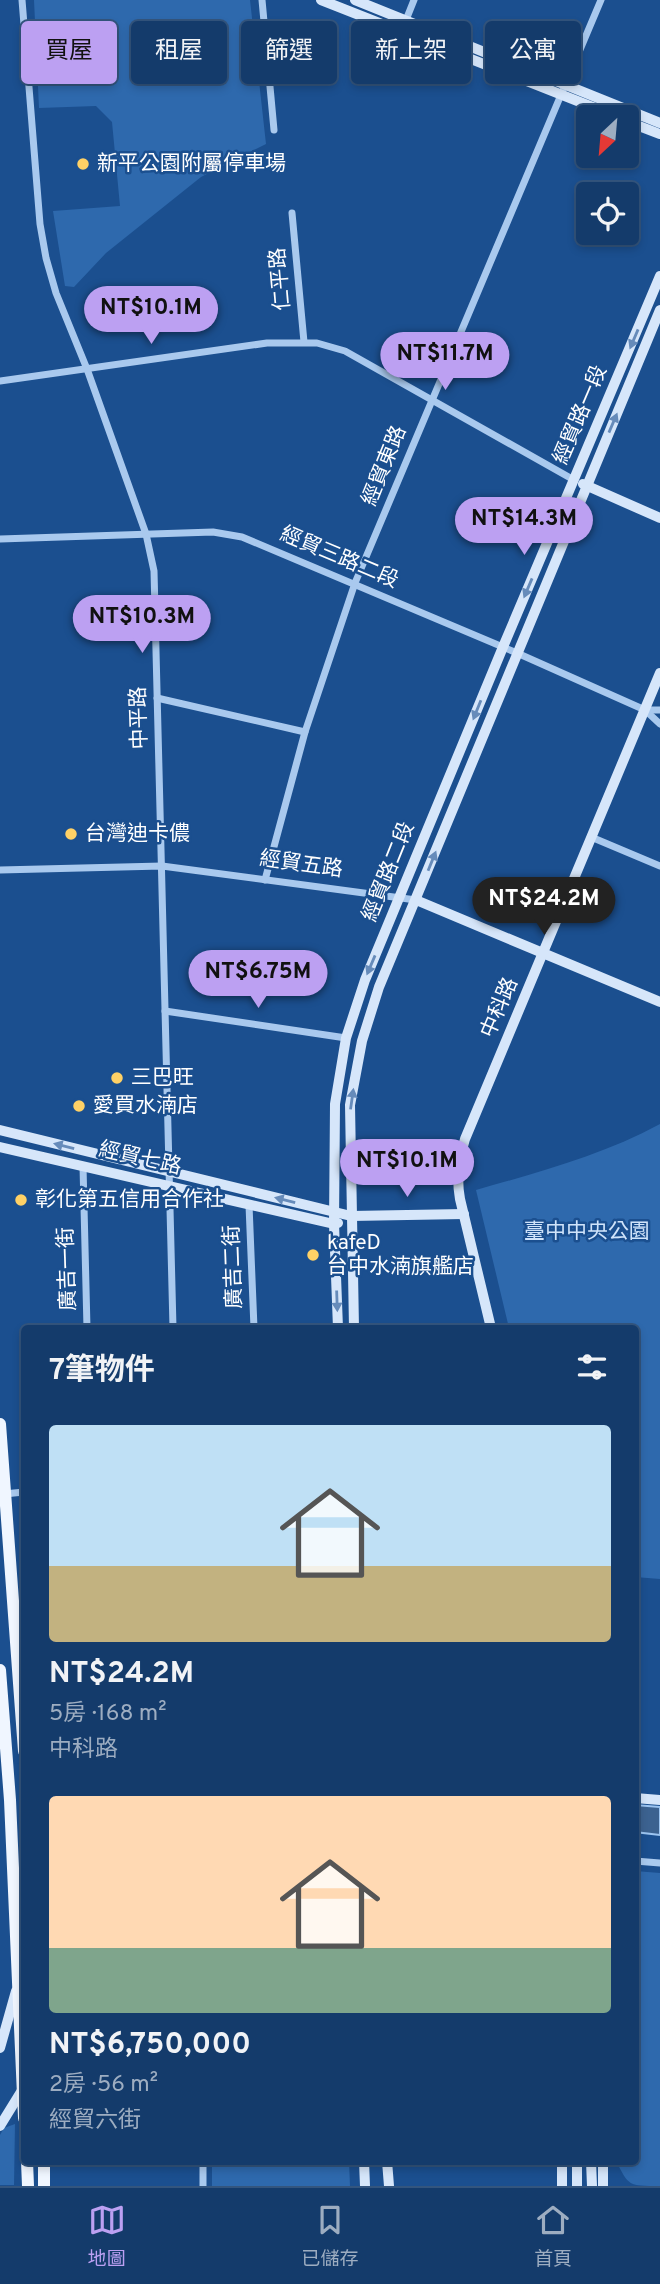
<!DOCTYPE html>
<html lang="zh-TW">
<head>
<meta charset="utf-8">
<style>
  :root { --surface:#143b6b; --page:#1d4271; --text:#f1f3f6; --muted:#9dadc1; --line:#33557e; --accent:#bca0f2 }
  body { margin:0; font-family:Overpass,"Noto Sans TC",sans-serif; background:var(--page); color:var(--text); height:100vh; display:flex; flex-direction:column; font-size:26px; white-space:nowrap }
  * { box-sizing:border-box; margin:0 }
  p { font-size:23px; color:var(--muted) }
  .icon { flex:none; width:38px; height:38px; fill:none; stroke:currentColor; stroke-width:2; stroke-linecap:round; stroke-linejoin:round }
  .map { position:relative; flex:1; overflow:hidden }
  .panel { position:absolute; left:21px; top:1325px; width:618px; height:840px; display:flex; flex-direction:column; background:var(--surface); border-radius:7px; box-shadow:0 4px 10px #0003,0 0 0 2px var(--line) }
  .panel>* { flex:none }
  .top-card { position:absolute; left:21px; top:21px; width:620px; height:63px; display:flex; gap:14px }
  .needle { width:46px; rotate:206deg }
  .controls { position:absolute; left:576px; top:105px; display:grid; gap:14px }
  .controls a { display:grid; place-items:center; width:63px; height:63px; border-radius:7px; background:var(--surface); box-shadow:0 4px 10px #0003,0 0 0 2px var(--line); font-size:35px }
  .price { position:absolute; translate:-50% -60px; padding:0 16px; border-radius:24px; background:var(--accent); color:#111; font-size:23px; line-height:46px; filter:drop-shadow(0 2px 4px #0008) }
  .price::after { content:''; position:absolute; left:50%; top:42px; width:21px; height:16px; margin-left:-10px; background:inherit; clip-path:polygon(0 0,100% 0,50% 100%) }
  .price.active { background:#222; color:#fff }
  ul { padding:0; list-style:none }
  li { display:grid; align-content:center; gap:14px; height:371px; padding:0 28px }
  li span { display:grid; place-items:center; height:217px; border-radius:7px; color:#555 }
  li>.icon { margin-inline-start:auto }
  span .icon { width:126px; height:126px; fill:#fffc; stroke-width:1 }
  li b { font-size:30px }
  h2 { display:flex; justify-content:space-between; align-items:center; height:84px; padding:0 28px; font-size:30px }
  .tag { padding:0 24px; border-radius:7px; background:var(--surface); box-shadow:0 4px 10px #0003,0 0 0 2px var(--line); font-size:24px; line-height:63px }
  .tag.active { background:var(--accent); color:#111 }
  .dock { display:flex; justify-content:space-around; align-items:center; height:98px; border-top:2px solid var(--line); background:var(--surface); font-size:19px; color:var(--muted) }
  .dock a { display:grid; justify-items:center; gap:4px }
  .dock .active { color:var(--accent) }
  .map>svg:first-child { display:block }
  .green { fill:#2e69ad }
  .water { fill:#3c6290; stroke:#9cc4f0; stroke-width:2 }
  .pier { fill:#1b4f8f }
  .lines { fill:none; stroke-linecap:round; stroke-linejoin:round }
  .street { stroke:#a9c9ee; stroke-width:7 }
  .secondary { stroke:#d6e6fa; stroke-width:10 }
  .primary { stroke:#f0f6ff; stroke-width:12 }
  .oneway { fill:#668bba }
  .poi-dot { fill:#ffd166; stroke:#1b4f8f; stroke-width:2.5 }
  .labels { text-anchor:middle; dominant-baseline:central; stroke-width:5; stroke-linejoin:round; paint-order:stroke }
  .poi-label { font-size:21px; fill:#fff; stroke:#1b4f8f; text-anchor:start }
  .street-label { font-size:21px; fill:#fff; stroke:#1b4f8f }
  .park-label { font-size:21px; fill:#cfe3fa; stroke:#1b4f8f }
</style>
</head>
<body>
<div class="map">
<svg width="660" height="2186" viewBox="0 0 660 2186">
  <rect width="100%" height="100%" fill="#1b4f8f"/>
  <g class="green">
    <path d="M 34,0 L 250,0 L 266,144 L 201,177 L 106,253 L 74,287 L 65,286 L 53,211 L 120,206 L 112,122 L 96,106 L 39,108 Z"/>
    <path d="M 660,1124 L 660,1579 L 635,1577 L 635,1328 L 509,1328 L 476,1190 C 539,1172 603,1155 660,1124 Z"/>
    <path d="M 635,1871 L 660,1873 L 660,2186 C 628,2186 629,2186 616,2161 L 635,2161 Z"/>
    <path d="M 15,2124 L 14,2185 L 0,2185 L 0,2135 L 4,2128 Z"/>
    <path d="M 212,2161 L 349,2161 L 350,2186 L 212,2186 Z"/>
  </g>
  <path class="water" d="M 635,1805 L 660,1807 L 660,1835 L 635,1832 Z"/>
  <path class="pier" d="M 24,1763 L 24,1795 L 0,1794 L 0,1765 Z"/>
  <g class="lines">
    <g class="street">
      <path d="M 22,0 L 40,224 L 46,258 L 56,293 L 87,369 L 146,534 L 154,571 L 173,1328"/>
      <path d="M 262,0 L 274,130"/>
      <path d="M 406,20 L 414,0"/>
      <path d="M 292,213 L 304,342"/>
      <path d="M 0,381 L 267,343 L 317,343 L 345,351 L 574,480"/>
      <path d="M 0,539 L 213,532 L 242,537 L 517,653 L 645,710 L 660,724"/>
      <path d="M 157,698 L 305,732"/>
      <path d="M 645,710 L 660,710"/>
      <path d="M 591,837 L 660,866"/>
      <path d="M 0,870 L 162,866 L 416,900"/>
      <path d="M 265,880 L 305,732 L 355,583 L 601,0"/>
      <path d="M 165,1011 L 346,1038"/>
      <path d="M 83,1166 L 87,1328"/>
      <path d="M 249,1205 L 254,1328"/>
      <path d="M 4,1494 L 24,1492"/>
      <path d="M 635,1861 L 660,1863"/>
      <path d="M 203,2161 L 203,2186"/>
    </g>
    <g class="secondary">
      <path d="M 321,0 L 618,117"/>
      <path d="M 355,0 L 660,123"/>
      <path d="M 626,121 L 660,134"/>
      <path d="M 583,484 L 660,518"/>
      <path d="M 416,900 L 660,1002"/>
      <path d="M 0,1130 L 351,1216 L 464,1214"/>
      <path d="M 0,1147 L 334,1224 L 338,1223"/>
      <path d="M 338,1328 L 334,1224 L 335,1104 L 346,1038 L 365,980 L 503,647 L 660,276"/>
      <path d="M 354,1328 L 350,1105 L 362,1041 L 379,987 L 660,310"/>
      <path d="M 491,1328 L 460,1199 C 456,1177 459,1160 465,1139 L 660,673"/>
      <path d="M 635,1798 L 660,1800"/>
      <path d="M 0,2048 L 16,1991"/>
      <path d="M 0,2126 L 24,2087"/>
      <path d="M 364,2161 L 365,2186"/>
      <path d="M 387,2161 L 389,2186"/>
      <path d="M 562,2161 L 562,2186"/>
      <path d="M 577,2161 L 577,2186"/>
      <path d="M 591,2161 L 592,2186"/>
      <path d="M 603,2186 L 603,2161"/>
    </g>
    <g class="primary">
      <path d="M 0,1424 L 24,1751"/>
      <path d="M 0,1670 L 10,1800 L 24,2118"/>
      <path d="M 27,2161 L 28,2186"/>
      <path d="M 44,2161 L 44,2186"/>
    </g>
  </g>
  <defs><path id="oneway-solid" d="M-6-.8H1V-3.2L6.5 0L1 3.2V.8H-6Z" transform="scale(1.75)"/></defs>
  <g class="oneway">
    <use href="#oneway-solid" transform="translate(634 339) rotate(113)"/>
    <use href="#oneway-solid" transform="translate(613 423) rotate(-67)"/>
    <use href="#oneway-solid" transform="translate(528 588) rotate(113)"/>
    <use href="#oneway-solid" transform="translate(477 710) rotate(112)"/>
    <use href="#oneway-solid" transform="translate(432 861) rotate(-68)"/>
    <use href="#oneway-solid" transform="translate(371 965) rotate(113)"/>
    <use href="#oneway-solid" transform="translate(352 1099) rotate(-82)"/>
    <use href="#oneway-solid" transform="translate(64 1146) rotate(-166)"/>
    <use href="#oneway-solid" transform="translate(285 1200) rotate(-166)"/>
    <use href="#oneway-solid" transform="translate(337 1301) rotate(88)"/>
  </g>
  <g class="poi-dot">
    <circle cx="83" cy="164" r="7"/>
    <circle cx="71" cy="834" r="7"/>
    <circle cx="117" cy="1078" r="7"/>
    <circle cx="79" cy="1106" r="7"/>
    <circle cx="21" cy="1200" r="7"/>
    <circle cx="313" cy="1255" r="7"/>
  </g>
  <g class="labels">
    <g class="poi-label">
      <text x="97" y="164">新平公園附屬停車場</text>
      <text x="85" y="834">台灣迪卡儂</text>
      <text x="131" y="1078">三巴旺</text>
      <text x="93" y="1106">愛買水湳店</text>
      <text x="35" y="1200">彰化第五信用合作社</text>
      <text x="327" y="1243">kafeD<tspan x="327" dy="24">台中水湳旗艦店</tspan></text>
    </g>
    <g class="street-label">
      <text transform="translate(281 279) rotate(-95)">仁平路</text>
      <text transform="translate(581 415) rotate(-67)">經貿路一段</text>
      <text transform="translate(385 466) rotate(-68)">經貿東路</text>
      <text transform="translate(339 558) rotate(23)">經貿三路二段</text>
      <text transform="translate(140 718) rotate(-92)">中平路</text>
      <text transform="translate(301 865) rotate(8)">經貿五路</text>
      <text transform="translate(389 872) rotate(-68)">經貿路二段</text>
      <text transform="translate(500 1008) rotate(-67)">中科路</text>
      <text transform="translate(140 1159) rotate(13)">經貿七路</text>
      <text transform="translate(234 1267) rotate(-92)">廣吉二街</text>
      <text transform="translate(68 1269) rotate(-92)">廣吉一街</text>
    </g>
    <g class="park-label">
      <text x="587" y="1232">臺中中央公園</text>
    </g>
  </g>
</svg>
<div class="controls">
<a><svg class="needle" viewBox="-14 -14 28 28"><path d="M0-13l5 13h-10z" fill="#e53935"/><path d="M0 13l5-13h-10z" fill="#9dadc1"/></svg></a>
<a><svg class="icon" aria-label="locate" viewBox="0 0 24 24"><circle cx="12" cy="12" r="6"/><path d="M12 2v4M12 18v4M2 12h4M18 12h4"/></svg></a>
</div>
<b class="price" style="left:151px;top:346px">NT$10.1M</b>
<b class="price" style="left:445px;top:392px">NT$11.7M</b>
<b class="price" style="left:524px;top:557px">NT$14.3M</b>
<b class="price" style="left:142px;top:655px">NT$10.3M</b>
<b class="price active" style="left:544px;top:937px">NT$24.2M</b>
<b class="price" style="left:258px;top:1010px">NT$6.75M</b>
<b class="price" style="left:407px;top:1199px">NT$10.1M</b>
<div class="top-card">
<a class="tag active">買屋</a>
<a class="tag">租屋</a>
<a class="tag">篩選</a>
<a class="tag">新上架</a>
<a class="tag">公寓</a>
</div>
<section class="panel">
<h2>7筆物件<svg class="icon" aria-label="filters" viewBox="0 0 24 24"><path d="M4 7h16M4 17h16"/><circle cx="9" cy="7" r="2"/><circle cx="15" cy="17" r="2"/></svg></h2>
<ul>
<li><span style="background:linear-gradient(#bfe0f5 65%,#c2b280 0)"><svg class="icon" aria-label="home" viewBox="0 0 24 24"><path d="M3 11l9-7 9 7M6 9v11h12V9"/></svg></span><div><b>NT$24.2M</b><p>5房 · 168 m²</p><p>中科路</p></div></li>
<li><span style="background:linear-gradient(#ffd9b3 70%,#7fa58c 0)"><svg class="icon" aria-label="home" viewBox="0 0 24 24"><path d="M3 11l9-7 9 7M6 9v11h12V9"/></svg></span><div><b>NT$6,750,000</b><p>2房 · 56 m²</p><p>經貿六街</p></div></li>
</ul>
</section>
</div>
<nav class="dock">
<a class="active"><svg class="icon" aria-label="map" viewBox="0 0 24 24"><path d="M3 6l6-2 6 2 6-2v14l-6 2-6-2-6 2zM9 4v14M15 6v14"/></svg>地圖</a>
<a><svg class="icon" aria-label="saved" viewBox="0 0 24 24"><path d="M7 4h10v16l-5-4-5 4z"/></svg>已儲存</a>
<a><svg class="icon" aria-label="home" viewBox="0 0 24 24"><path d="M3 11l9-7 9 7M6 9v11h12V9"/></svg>首頁</a>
</nav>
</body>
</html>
